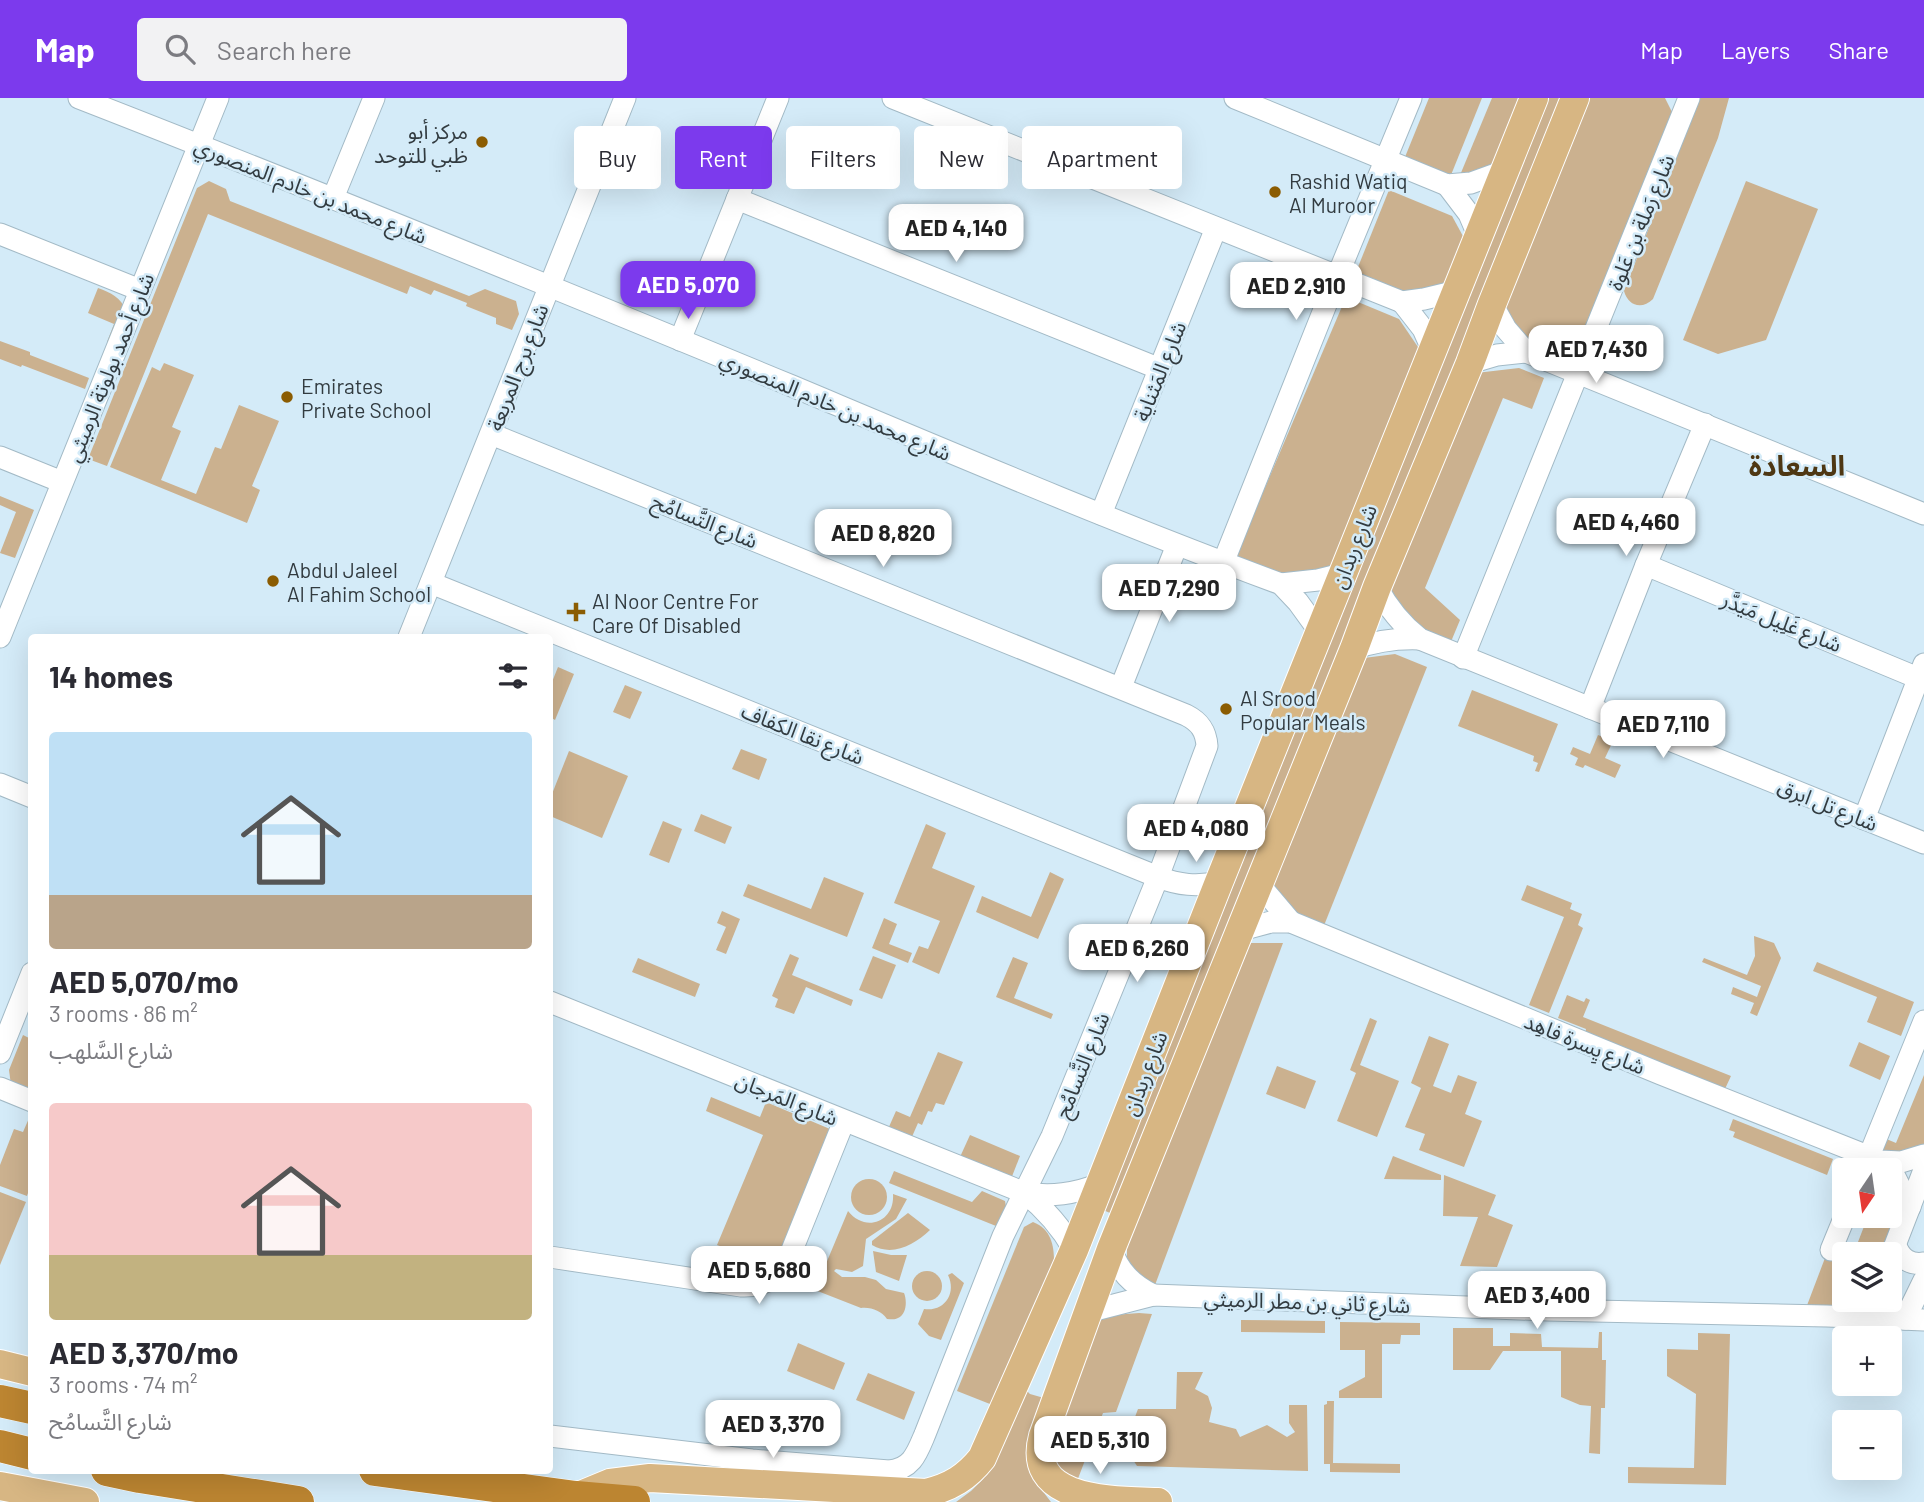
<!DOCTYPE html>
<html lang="en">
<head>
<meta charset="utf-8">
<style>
  :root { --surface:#fff; --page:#f2f2f3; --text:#2b2b33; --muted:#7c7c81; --accent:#7c3aed }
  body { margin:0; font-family:Barlow,"Noto Sans Arabic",sans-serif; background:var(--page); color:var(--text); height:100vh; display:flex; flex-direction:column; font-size:26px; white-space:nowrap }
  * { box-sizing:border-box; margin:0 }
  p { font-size:23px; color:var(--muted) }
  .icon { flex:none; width:38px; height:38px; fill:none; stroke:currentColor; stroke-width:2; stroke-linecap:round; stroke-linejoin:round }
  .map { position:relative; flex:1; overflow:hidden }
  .details { position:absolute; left:28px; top:536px; width:525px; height:840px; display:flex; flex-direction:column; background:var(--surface); border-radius:7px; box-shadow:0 7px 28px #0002 }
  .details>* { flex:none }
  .banner { position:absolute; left:574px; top:28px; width:665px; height:63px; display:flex; gap:14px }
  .needle { width:46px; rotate:193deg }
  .fabs { position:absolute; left:1832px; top:1060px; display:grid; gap:14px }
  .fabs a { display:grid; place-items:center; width:70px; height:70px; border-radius:7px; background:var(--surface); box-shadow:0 7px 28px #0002; font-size:35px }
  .price { position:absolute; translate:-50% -60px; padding:0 16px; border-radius:14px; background:#fff; color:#222; font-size:23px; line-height:46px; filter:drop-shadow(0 2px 4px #0008) }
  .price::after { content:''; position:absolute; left:50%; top:42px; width:21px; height:16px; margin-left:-10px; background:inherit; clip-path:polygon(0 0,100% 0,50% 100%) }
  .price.current { background:var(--accent); color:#fff }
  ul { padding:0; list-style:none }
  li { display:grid; align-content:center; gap:14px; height:371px; padding:0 21px }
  li span { display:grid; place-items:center; height:217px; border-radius:7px; color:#555 }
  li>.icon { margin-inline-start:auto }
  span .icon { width:126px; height:126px; fill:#fffc; stroke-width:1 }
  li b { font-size:30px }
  h2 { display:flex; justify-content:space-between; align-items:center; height:84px; padding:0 21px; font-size:30px }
  .pill { padding:0 24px; border-radius:7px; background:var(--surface); box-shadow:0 7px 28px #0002; font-size:24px; line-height:63px }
  .pill.current { background:var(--accent); color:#fff }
  header { display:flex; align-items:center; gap:42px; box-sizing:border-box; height:98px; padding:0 35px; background:var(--accent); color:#fff }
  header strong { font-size:33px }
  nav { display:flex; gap:38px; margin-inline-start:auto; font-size:24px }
  .search { width:490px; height:63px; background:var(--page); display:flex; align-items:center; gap:18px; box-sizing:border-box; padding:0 24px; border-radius:7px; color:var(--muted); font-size:26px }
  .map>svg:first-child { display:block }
  .green { fill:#cbb18f }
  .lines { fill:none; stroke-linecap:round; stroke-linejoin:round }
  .minor-casing { stroke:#a3bac6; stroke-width:23 }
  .major-casing { stroke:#fff; stroke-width:30 }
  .highway-casing { stroke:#fff; stroke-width:33 }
  .minor { stroke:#fff; stroke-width:21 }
  .major { stroke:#d7b683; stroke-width:28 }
  .highway { stroke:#bc8531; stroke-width:32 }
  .poi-dot { fill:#8b5c02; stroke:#d4ebf8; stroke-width:2.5 }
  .labels { text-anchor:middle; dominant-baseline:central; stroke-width:5; stroke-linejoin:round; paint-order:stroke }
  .poi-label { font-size:21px; fill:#323b40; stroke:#d4ebf8; text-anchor:start }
  .street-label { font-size:21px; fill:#323b40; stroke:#d4ebf8 }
  .district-label { font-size:28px; font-weight:bold; fill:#4e3713; stroke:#d4ebf8 }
</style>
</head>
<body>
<header>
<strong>Map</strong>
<div class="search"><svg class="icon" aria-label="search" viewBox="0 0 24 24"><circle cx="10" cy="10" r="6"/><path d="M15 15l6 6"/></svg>Search here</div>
<nav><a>Map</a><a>Layers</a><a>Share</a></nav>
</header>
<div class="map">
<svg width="1924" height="1404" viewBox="0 0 1924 1404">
  <rect width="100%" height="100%" fill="#d4ebf8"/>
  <g class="green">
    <path d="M 1429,0 L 1482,0 L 1451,77 L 1405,59 Z"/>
    <path d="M 1492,0 L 1521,0 L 1489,79 L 1458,82 Z"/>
    <path d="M 1549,0 L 1567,0 L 1117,1118 L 1103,1112 Z"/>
    <path d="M 1587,0 L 1665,0 L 1674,18 L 1575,257 L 1561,261 L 1524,244 L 1501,210 Z"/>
    <path d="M 1697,0 L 1729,0 L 1718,40 L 1653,201 C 1642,212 1628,208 1624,193 L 1688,31 Z"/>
    <path d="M 209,83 L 226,91 L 230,103 L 469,198 L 485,191 L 516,203 L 519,216 L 512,232 L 496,226 L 496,220 L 466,208 L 467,205 L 434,192 L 431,197 L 410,188 L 407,196 L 208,116 L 107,368 L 88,361 L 197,90 Z"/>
    <path d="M 1746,83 L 1818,111 L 1766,242 L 1718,256 L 1683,242 Z"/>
    <path d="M 1389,92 L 1452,118 L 1464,140 L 1441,196 L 1419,200 L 1356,174 Z"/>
    <path d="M 98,190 C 111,195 121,199 126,213 L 112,246 L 107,244 L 114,226 L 88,215 Z"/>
    <path d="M 1346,199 L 1399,221 L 1420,252 L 1328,475 L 1288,482 L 1235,460 Z"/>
    <path d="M 0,243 L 30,254 L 30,257 L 89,280 L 85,291 L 22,267 L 21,269 L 0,261 Z"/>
    <path d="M 164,265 L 194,277 L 172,329 L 181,333 L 161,382 L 196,396 L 215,349 L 221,351 L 239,307 L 279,323 L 252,388 L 260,392 L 247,425 L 110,369 L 152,269 L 160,273 Z"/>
    <path d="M 1519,270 L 1544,280 L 1532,311 L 1503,300 L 1425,490 L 1460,522 L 1450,546 L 1424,535 L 1389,496 L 1476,275 Z"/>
    <path d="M 0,398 L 34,412 L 15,460 L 0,455 L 16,414 L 0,407 Z"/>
    <path d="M 1395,556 L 1427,569 L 1323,830 L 1294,819 L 1270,788 L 1364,560 Z"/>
    <path d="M 558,569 L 574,576 L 555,622 L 550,619 L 550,589 Z"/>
    <path d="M 625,587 L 642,594 L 630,621 L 613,614 Z"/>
    <path d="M 1472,592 L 1558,626 L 1539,674 L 1535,673 L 1538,665 L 1533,663 L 1534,658 L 1458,628 Z"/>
    <path d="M 1598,637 L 1613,643 L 1605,660 L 1621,667 L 1615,680 L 1585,667 L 1583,670 L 1575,667 L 1578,660 L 1570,656 L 1573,649 L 1590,656 Z"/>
    <path d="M 741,651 L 767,661 L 759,682 L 732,671 Z"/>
    <path d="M 569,653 L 628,678 L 602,740 L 550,718 L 550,701 Z"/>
    <path d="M 701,716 L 732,729 L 725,746 L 694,733 Z"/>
    <path d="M 663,723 L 682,731 L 669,765 L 649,757 Z"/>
    <path d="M 926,726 L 946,735 L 932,770 L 975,788 L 939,876 L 912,864 L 919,848 L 928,851 L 940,823 L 894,805 Z"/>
    <path d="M 1050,774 L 1064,781 L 1038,841 L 976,814 L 982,798 L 1031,819 Z"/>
    <path d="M 824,779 L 864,795 L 847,839 L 743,798 L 748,786 L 811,811 Z"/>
    <path d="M 1527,787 L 1572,805 L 1570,811 L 1582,816 L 1578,827 L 1583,830 L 1549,915 L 1529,907 L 1564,819 L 1521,802 Z"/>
    <path d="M 722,813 L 740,821 L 726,856 L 716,852 L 726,829 L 717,825 Z"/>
    <path d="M 884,820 L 897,826 L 889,846 L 912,855 L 908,865 L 872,850 Z"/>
    <path d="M 1754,838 L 1774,845 L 1781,860 L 1757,918 L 1750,915 L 1754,905 L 1731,896 L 1733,889 L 1757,899 L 1761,888 L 1702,864 L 1704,860 L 1747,877 L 1755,858 Z"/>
    <path d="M 1248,845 L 1283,845 L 1152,1195 L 1127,1170 L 1127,1149 Z"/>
    <path d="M 790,856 L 799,860 L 792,877 L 853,902 L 851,908 L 806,889 L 794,916 L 775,909 L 778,901 L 772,898 Z"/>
    <path d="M 873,858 L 896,867 L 882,901 L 859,892 Z"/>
    <path d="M 1013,859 L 1028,865 L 1014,900 L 1053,916 L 1051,921 L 996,899 Z"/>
    <path d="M 638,860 L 700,886 L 695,899 L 632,874 Z"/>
    <path d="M 1817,864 L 1914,904 L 1901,938 L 1867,924 L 1877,899 L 1813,873 Z"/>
    <path d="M 1567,897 L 1584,904 L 1586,900 L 1590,902 L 1583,919 L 1731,978 L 1724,993 L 1585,937 L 1586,931 L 1558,920 Z"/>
    <path d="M 1370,920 L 1377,923 L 1360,967 L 1399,983 L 1377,1039 L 1337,1023 L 1356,975 L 1350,972 Z"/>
    <path d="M 23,937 L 31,941 L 31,1000 L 11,987 L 9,972 Z"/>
    <path d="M 1429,938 L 1449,946 L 1433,988 L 1451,995 L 1458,977 L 1477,984 L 1465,1016 L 1482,1023 L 1464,1069 L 1419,1052 L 1425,1036 L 1405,1029 L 1421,990 L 1411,985 Z"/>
    <path d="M 1859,944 L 1890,958 L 1880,982 L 1849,968 Z"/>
    <path d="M 938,954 L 963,964 L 944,1007 L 936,1005 L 932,1014 L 928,1013 L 922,1027 L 918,1025 L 911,1041 L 888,1031 L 896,1013 L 910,1019 Z"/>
    <path d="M 1277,968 L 1316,983 L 1305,1011 L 1266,996 Z"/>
    <path d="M 1924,977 L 1924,1048 L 1918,1054 L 1883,1055 L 1881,1048 L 1884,1040 L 1896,1045 Z"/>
    <path d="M 711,999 L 760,1019 L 766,1004 L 830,1031 L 778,1174 L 737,1187 L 733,1153 L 717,1147 L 763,1037 L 706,1013 Z"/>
    <path d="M 30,1018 L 32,1019 L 31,1086 L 27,1098 L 0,1088 L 0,1067 L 14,1031 L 23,1034 Z"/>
    <path d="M 1733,1021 L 1833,1061 L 1827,1077 L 1733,1039 L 1735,1034 L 1729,1032 Z"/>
    <path d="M 970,1037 L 1020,1058 L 1011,1081 L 960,1059 Z"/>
    <path d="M 1393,1058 L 1441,1077 L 1441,1082 L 1384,1081 Z"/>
    <path d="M 894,1073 L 972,1104 L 982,1093 L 1005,1103 L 1007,1114 L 1001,1130 L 889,1085 Z"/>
    <path d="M 1444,1077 L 1496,1097 L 1488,1117 L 1513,1127 L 1497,1169 L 1460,1168 L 1478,1119 L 1443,1118 Z"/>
    <circle cx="869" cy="1099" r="18"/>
    <path d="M 0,1094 L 26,1104 L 0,1167 Z"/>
    <path d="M 1890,1094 L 1900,1110 L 1882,1157 L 1853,1157 L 1868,1118 L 1890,1118 Z"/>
    <path d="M 893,1096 L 907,1101 L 896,1121 L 866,1141 L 863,1168 L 852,1174 L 836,1171 L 834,1173 L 842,1179 L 865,1179 L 876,1182 L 886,1191 L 904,1195 C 907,1202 907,1216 898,1220 C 895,1222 891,1221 887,1221 C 881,1213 872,1209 861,1210 L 815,1192 L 848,1113 C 865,1135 895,1124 893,1096 Z"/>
    <path d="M 908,1115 L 930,1132 C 914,1147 892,1159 872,1147 L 872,1143 Z"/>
    <path d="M 1033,1124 C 1051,1131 1054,1147 1054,1164 L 995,1308 L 957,1293 L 1024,1129 Z"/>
    <path d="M 873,1153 L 891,1157 L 907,1157 L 899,1183 L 876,1174 Z"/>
    <path d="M 1825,1160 L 1844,1168 L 1844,1202 L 1854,1202 L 1843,1210 L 1806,1210 Z"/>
    <circle cx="927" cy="1188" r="15"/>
    <path d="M 952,1175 L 964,1185 L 941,1242 L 929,1238 L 918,1226 L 924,1211 C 944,1214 957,1196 948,1177 Z"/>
    <path d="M 1139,1215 L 1152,1216 L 1116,1314 L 1103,1315 L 1071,1399 L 1048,1356 L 1101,1218 Z"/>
    <path d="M 1241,1222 L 1325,1223 L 1325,1235 L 1241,1234 Z"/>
    <path d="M 1340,1224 L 1420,1225 L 1420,1237 L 1401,1237 L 1400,1246 L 1382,1246 L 1382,1300 L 1339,1300 L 1339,1293 L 1365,1279 L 1365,1252 L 1340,1252 Z"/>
    <path d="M 1453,1230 L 1493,1230 L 1493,1248 L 1510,1248 L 1510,1235 L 1541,1236 L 1542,1249 L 1598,1250 L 1599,1234 L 1602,1234 L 1602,1262 L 1606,1262 L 1605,1310 L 1601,1310 L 1600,1356 L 1589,1355 L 1591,1308 L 1580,1307 L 1561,1299 L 1561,1253 L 1503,1253 L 1490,1272 L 1453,1272 Z"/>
    <path d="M 1698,1235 L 1730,1236 L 1726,1387 L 1628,1385 L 1628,1369 L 1694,1370 L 1696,1296 L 1667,1278 L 1667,1251 L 1698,1252 Z"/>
    <path d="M 798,1245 L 845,1265 L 834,1292 L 787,1273 Z"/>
    <path d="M 1177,1274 L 1203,1274 L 1195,1291 L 1208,1298 L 1212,1310 L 1209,1324 L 1236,1331 L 1240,1339 L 1267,1327 L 1287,1339 L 1295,1334 L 1289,1325 L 1289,1307 L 1307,1307 L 1308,1373 L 1137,1368 L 1124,1348 L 1138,1311 L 1176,1311 Z"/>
    <path d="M 868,1275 L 915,1294 L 904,1322 L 856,1302 Z"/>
    <path d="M 1024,1290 L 1030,1296 L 1044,1300 L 1035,1376 L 1041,1391 L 1051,1404 L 956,1404 L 971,1393 L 983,1381 L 991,1368 Z"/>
    <path d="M 1327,1303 L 1334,1303 L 1333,1365 L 1400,1366 L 1400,1375 L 1330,1374 L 1330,1366 L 1324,1366 L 1324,1307 L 1327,1306 Z"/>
  </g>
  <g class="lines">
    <defs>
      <g id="minor">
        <path d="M 79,0 C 318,93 555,190 792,288 C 954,356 1116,425 1281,486 L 1298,504 L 1319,533"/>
        <path d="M 893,0 L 1402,204 L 1424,201 L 1457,193"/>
        <path d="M 1235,0 L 1447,87 L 1471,85 L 1504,73"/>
        <path d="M 1447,87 L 1469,116 L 1478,137"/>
        <path d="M 333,100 L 374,0"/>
        <path d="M 737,101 L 1160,271"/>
        <path d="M 0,136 L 140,192"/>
        <path d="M 1402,204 L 1423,231 L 1432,251"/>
        <path d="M 1492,206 L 1506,231 L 1526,254 L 1924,416"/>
        <path d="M 680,242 L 778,0"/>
        <path d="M 1470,265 L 1497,257 L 1526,254"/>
        <path d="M 491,336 L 1186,617 C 1200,624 1206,633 1207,648 L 1158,779 L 1052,1038 L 1003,1138 L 925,1336 C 917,1355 912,1371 889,1373 L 752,1362 L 550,1338"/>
        <path d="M 0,359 L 62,384"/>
        <path d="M 1101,416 L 1216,130"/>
        <path d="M 1223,465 L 1337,179 L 1411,0"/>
        <path d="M 1646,467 L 1918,580"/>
        <path d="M 431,485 L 1158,779 C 1179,787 1197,789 1219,784"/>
        <path d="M 1281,486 L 1318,482 L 1342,476"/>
        <path d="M 1377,489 C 1388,510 1401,526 1420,541 L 1924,745"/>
        <path d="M 0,539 L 218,0"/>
        <path d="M 409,539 L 625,0"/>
        <path d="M 1354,551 C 1376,543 1396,540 1420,541"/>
        <path d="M 1463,560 L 1689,0"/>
        <path d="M 1121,589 L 1177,447"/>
        <path d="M 1590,610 L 1646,467 L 1705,326"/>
        <path d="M 0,686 L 32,699"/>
        <path d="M 1864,721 L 1924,566"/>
        <path d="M 1258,785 L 1291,824"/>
        <path d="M 1241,832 L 1271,824 L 1291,824 L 1661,976 L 1880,1063 L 1901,1064 L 1924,1057"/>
        <path d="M 550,904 L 1025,1095 C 1052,1099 1074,1096 1100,1086"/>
        <path d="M 0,955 L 32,875"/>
        <path d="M 0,990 L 32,1003"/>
        <path d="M 1880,1063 L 1895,1079 L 1910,1109"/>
        <path d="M 1863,1073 L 1924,923"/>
        <path d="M 1025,1095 C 1045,1111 1061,1129 1074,1152"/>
        <path d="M 1896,1148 C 1901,1161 1910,1167 1924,1165"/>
        <path d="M 1111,1151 C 1119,1173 1131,1186 1153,1197"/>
        <path d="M 1831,1152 L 1845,1118"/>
        <path d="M 550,1159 L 741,1188 C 761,1189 774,1182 786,1167 L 844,1023"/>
        <path d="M 1890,1160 L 1924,1072"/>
        <path d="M 1087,1214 L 1153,1197 L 1548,1212 L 1827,1218 L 1924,1222"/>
        <path d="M 1905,1221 L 1924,1182"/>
      </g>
      <g id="major">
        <path d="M 0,1266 L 32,1274"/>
        <path d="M 0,1388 L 85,1404"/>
        <path d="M 576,1399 L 610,1385 L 650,1380 L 926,1395 C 951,1389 967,1379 982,1360 L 1074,1152 L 1219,784 L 1534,0"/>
        <path d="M 1158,1404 C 1111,1402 1025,1404 1043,1338 L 1111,1151 L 1354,551 L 1377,489 L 1470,265 L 1492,206 L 1575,0"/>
      </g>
      <g id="highway">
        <path d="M 0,1303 L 32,1310"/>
        <path d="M 0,1348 L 32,1356"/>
        <path d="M 107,1372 L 140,1379 L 298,1404"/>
        <path d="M 375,1372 L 576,1399 L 634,1404"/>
      </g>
    </defs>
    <use href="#minor" class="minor-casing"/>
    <use href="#major" class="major-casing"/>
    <use href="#highway" class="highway-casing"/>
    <use href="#minor" class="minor"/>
    <use href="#major" class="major"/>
    <use href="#highway" class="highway"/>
  </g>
  <g class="poi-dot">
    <circle cx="482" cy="44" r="7"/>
    <circle cx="1275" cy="94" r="7"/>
    <circle cx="287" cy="299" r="7"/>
    <circle cx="273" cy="483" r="7"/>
    <path d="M572.5 503.5h7v7h7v7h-7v7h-7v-7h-7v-7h7z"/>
    <circle cx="1226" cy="611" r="7"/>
  </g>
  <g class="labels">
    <g class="poi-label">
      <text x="468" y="32" text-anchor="end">مركز أبو<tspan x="468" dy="24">ظبي للتوحد</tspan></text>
      <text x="1289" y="82">Rashid Watiq<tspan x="1289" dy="24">Al Muroor</tspan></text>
      <text x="301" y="287">Emirates<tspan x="301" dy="24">Private School</tspan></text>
      <text x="287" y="471">Abdul Jaleel<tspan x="287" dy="24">Al Fahim School</tspan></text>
      <text x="592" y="502">Al Noor Centre For<tspan x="592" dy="24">Care Of Disabled</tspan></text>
      <text x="1240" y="599">Al Srood<tspan x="1240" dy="24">Popular Meals</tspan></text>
    </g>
    <g class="street-label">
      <text transform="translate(311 92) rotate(22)">شارع محمد بن خادم المنصوري</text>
      <text transform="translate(1640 124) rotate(-68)">شارع رَملة بن عَلوة</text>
      <text transform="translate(109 269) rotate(-68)">شارع أحمد بولوتة الرميثي</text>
      <text transform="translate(517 269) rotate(-69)">شارع برج المربعة</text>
      <text transform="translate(1159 273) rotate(-68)">شارع المَثناية</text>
      <text transform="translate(836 307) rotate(23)">شارع محمد بن خادم المنصوري</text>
      <text transform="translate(705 422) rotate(22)">شارع التَّسامُح</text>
      <text transform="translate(1353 448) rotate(-68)">شارع ربدان</text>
      <text transform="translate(1782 523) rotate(22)">شارع غَلِيل مَيَدَّر</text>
      <text transform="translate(803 635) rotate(22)">شارع نقا الكفاف</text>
      <text transform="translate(1828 706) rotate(22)">شارع تل ابرق</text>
      <text transform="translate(1585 945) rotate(22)">شارع يِسرة فاهِد</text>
      <text transform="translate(1081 967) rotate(-68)">شارع التَّسامُح</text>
      <text transform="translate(1144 975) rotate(-69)">شارع ربدان</text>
      <text transform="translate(787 1000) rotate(22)">شارع المَرجان</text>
      <text transform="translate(1307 1203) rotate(2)">شارع ثاني بن مطر الرميثي</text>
    </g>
    <g class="district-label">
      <text x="1797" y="367">السعادة</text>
    </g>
  </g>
</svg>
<div class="fabs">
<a><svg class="needle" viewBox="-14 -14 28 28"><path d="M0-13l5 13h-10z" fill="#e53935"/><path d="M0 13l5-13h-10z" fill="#7c7c81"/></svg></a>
<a><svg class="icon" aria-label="layers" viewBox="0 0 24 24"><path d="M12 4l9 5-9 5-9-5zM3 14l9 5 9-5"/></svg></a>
<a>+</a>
<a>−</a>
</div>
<b class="price" style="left:956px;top:166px">AED 4,140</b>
<b class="price current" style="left:688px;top:223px">AED 5,070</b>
<b class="price" style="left:1296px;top:224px">AED 2,910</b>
<b class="price" style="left:1596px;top:287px">AED 7,430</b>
<b class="price" style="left:1626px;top:460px">AED 4,460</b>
<b class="price" style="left:883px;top:471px">AED 8,820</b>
<b class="price" style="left:1169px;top:526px">AED 7,290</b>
<b class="price" style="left:1663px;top:662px">AED 7,110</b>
<b class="price" style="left:1196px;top:766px">AED 4,080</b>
<b class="price" style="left:1137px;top:886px">AED 6,260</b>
<b class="price" style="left:759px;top:1208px">AED 5,680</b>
<b class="price" style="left:1537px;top:1233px">AED 3,400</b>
<b class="price" style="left:773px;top:1362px">AED 3,370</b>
<b class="price" style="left:1100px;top:1378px">AED 5,310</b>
<div class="banner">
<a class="pill">Buy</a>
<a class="pill current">Rent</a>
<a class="pill">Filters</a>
<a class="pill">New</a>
<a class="pill">Apartment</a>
</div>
<section class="details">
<h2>14 homes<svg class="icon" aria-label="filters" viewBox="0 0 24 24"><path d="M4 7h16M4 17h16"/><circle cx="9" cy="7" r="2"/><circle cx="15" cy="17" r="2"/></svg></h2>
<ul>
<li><span style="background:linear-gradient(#bfe0f5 75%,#b9a48a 0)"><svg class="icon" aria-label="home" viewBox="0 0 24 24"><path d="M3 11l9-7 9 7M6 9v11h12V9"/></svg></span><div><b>AED 5,070/mo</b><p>3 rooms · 86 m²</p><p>شارع السَّلهب</p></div></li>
<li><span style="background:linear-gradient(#f6c9c9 70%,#c2b280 0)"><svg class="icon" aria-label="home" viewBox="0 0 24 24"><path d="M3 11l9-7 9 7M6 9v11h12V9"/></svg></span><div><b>AED 3,370/mo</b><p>3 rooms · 74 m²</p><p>شارع التَّسامُح</p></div></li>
</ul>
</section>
</div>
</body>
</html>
